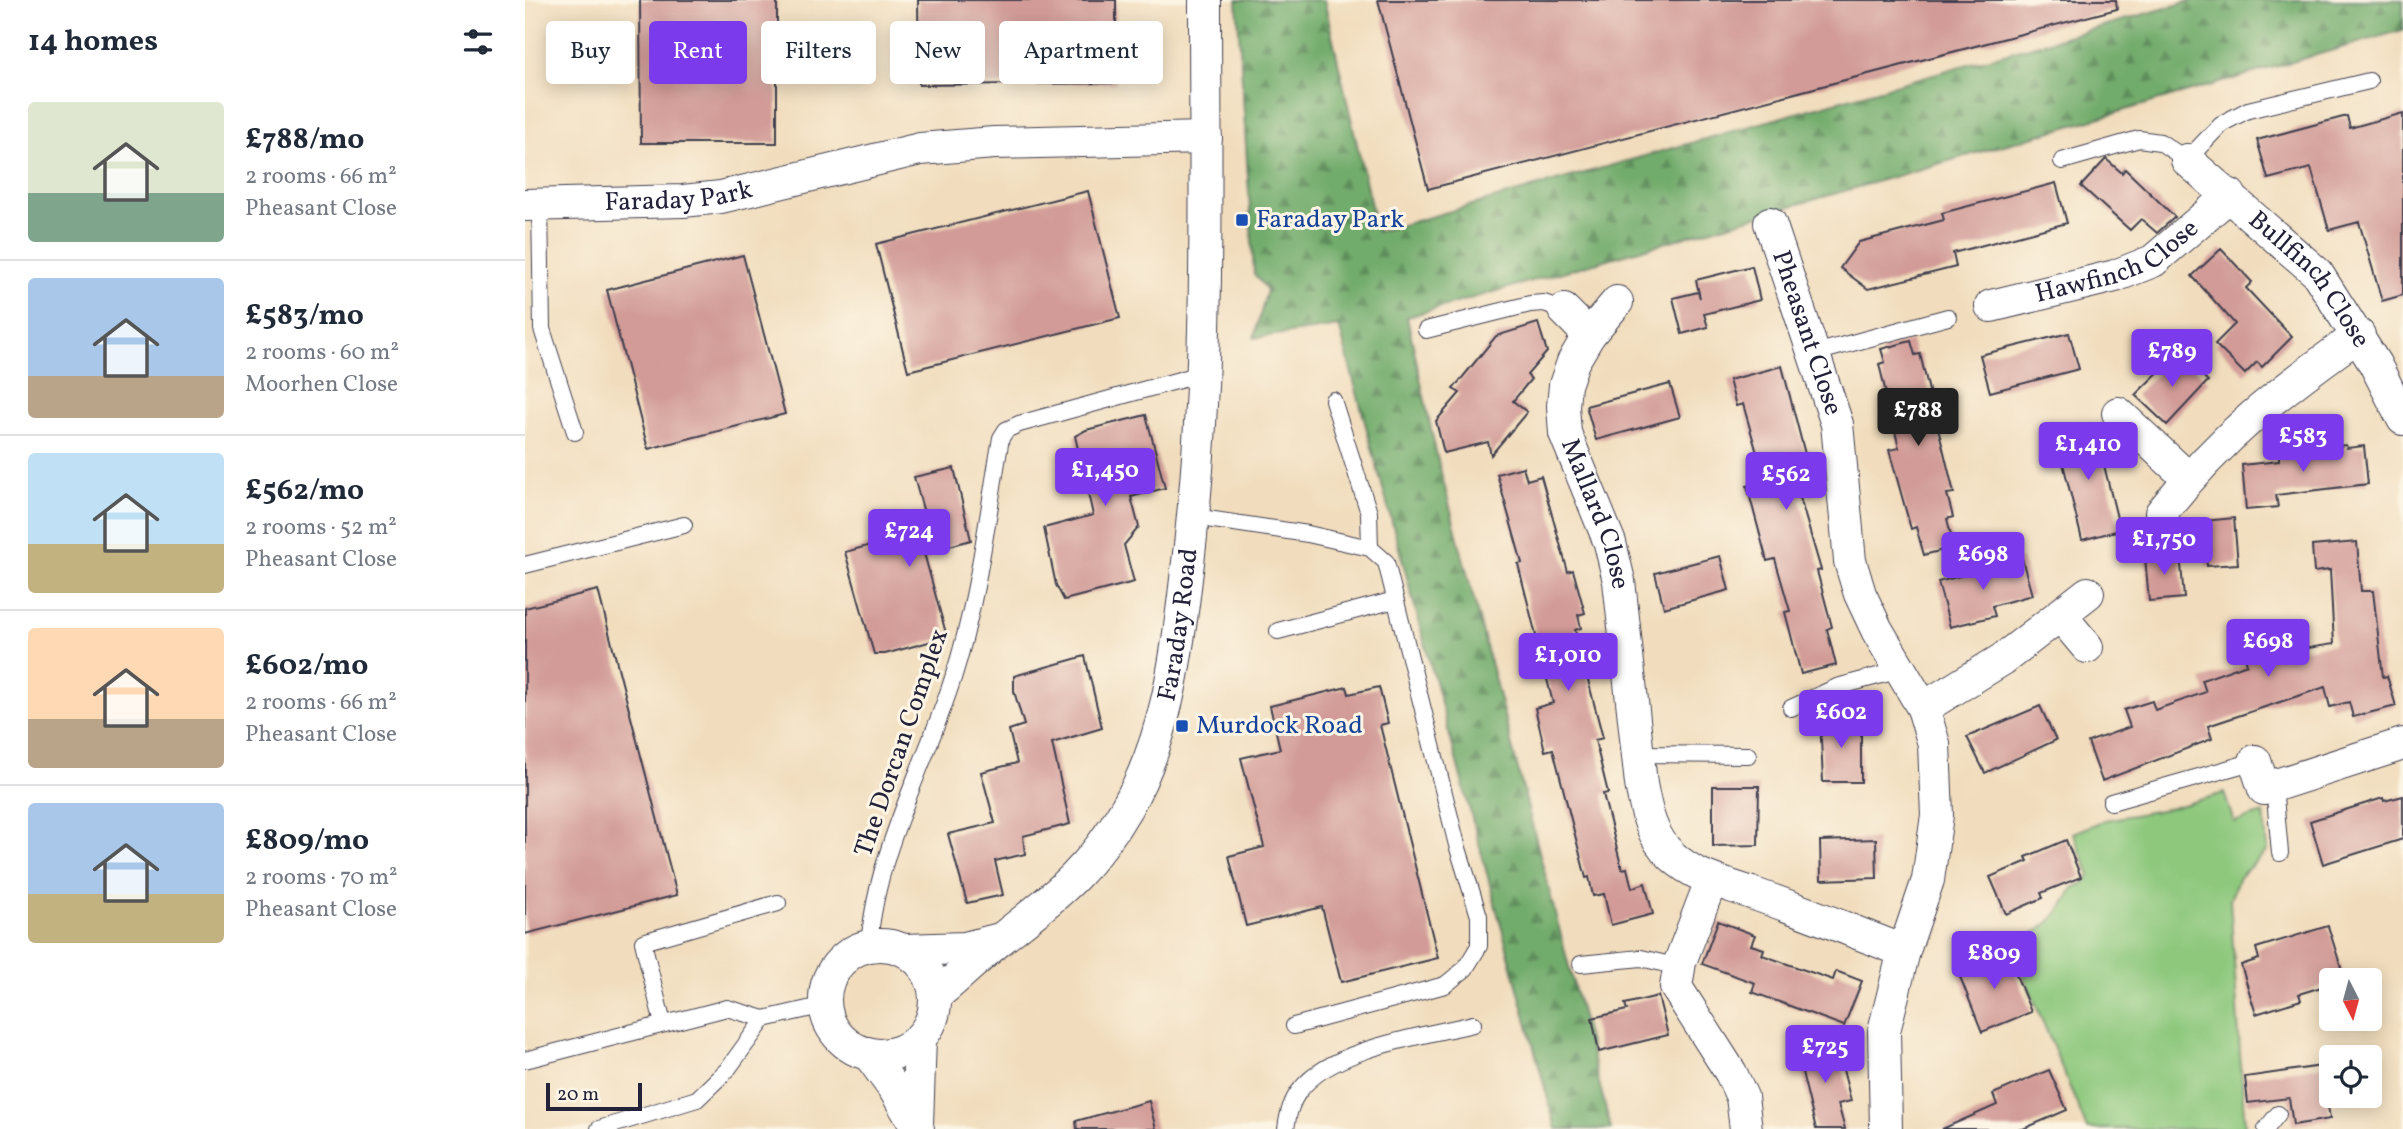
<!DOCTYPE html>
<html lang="en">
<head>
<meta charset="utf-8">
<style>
  :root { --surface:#fff; --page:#f6f6f7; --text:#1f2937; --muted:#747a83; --line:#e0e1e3; --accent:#7c3aed }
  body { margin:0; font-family:Vollkorn,serif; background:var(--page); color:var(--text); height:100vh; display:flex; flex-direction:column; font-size:26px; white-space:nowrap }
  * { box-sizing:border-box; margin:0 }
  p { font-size:23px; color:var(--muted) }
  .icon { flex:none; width:38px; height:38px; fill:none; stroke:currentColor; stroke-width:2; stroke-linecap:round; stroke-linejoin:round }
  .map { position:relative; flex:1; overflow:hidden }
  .details { display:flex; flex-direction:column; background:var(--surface); width:525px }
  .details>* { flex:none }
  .top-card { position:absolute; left:21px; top:21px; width:665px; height:63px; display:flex; gap:14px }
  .needle { width:46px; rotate:174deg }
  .controls { position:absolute; left:1794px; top:968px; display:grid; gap:14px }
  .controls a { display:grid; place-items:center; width:63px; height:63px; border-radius:7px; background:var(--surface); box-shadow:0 4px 18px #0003; font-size:35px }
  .scale { position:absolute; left:21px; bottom:18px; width:96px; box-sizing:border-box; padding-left:7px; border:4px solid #22223b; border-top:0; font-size:19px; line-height:24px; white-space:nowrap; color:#22223b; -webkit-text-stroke:5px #fcf5e5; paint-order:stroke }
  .price { position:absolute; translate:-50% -60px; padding:0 16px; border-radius:7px; background:var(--accent); color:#fff; font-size:23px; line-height:46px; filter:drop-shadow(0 2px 4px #0008) }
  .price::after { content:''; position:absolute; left:50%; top:42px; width:21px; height:16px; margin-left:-10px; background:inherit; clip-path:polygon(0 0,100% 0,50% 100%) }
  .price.selected { background:#222; color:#fff }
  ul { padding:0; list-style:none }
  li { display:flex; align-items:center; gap:21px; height:175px; padding:0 28px }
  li+li { border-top:2px solid var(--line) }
  li span { display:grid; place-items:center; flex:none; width:196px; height:140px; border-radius:7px; color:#555 }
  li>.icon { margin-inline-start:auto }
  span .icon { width:84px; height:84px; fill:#fffc; stroke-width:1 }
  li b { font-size:30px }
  h2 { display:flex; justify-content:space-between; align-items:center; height:84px; padding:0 28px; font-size:30px }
  .chip { padding:0 24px; border-radius:7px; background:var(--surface); box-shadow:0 4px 18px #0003; font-size:24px; line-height:63px }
  .chip.selected { background:var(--accent); color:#fff }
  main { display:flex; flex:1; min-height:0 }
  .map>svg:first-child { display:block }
  .forest { fill:url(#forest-firs); stroke:#4a6754; stroke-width:2 }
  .park { fill:#8dc87d; stroke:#58755c; stroke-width:2 }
  .building { fill:#d29b97 }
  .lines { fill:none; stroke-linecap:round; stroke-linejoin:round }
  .service-casing { stroke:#413e4e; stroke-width:18 }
  .minor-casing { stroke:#413e4e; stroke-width:34 }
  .service { stroke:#fff; stroke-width:16 }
  .minor { stroke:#fff; stroke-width:32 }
  .transit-dot { fill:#1a4fb4; stroke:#fcf5e5; stroke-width:2.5 }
  .labels { text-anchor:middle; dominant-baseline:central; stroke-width:6; stroke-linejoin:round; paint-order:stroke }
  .street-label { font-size:26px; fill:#22223b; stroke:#fcf5e5 }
  .transit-label { font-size:26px; fill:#164399; stroke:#fcf5e5; text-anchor:start }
</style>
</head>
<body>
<main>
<section class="details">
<h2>14 homes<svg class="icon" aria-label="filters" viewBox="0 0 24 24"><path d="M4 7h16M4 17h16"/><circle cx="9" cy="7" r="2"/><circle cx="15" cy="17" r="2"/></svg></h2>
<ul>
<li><span style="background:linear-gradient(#dfe7d0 65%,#7fa58c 0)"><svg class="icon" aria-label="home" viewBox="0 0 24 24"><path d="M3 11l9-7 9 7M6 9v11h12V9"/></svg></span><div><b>£788/mo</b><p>2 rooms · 66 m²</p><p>Pheasant Close</p></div></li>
<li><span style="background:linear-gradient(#a9c7e8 70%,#b9a48a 0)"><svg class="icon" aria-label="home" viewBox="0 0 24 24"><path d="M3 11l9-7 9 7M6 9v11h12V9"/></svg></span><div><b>£583/mo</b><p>2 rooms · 60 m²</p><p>Moorhen Close</p></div></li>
<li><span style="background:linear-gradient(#bfe0f5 65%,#c2b280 0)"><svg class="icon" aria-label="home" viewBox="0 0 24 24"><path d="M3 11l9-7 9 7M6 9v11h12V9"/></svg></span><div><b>£562/mo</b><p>2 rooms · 52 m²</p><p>Pheasant Close</p></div></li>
<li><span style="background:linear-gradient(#ffd9b3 65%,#b9a48a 0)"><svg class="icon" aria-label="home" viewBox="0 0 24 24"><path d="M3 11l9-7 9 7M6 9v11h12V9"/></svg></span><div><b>£602/mo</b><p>2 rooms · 66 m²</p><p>Pheasant Close</p></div></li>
<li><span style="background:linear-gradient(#a9c7e8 65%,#c2b280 0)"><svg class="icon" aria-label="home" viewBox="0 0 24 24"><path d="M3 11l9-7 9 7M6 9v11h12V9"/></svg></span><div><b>£809/mo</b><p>2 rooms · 70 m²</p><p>Pheasant Close</p></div></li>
</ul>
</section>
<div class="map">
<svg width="1878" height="1129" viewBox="0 0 1878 1129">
  <defs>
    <pattern id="forest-firs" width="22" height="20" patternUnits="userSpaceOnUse" patternTransform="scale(1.75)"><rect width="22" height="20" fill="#72ac6c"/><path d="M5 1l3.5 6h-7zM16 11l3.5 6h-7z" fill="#5d8c5a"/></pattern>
  </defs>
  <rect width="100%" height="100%" fill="#fcf5e5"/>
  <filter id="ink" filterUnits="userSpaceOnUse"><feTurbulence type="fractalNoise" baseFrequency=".0143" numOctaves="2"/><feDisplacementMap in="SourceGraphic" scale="14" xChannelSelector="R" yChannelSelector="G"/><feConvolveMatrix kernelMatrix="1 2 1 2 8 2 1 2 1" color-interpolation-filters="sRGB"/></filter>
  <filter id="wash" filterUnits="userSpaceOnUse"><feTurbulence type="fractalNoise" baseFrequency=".00686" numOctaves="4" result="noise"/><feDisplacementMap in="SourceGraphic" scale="28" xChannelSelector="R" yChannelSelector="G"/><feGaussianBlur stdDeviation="1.57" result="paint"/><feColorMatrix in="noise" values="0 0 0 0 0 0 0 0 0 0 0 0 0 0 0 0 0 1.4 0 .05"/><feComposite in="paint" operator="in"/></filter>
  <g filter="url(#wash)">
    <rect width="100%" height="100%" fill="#f1ddbd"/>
    <path class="forest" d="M 712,0 L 799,0 L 852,232 L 1669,0 L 1878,0 L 1878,30 L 882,317 L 912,457 L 1086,1129 L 1031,1129 L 814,326 L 729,338 L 742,290 L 729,274 Z"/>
    <path class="park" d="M 1699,793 L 1709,822 L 1739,813 L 1742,851 L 1714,877 L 1705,900 L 1720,1129 L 1562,1129 L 1485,942 C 1515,936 1535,915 1548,888 L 1559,883 L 1565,875 L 1548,833 L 1580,820 L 1647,808 Z"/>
    <g id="blocks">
      <g class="building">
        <path d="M 115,0 L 252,0 L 252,143 L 116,143 Z"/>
        <path d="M 393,0 L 591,0 L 591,83 L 394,85 Z"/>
        <path d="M 853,0 L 1591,0 L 1592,9 L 903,189 Z"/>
        <path d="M 1878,113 L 1878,295 L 1857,301 L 1834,222 L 1804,230 L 1786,168 L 1743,179 L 1732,140 L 1822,116 L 1825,128 Z"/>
        <path d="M 1581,159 L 1597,173 L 1600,169 L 1650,217 L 1632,233 L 1616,219 L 1605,230 L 1556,186 Z"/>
        <path d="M 1531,183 L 1542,223 L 1428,253 L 1431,267 L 1343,289 L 1315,268 L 1334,242 L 1419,220 L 1417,213 Z"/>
        <path d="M 563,191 L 595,318 L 383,371 L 351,244 Z"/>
        <path d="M 1696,249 L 1727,282 L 1721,288 L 1767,337 L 1737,367 L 1732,362 L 1720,374 L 1690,344 L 1710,324 L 1667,276 Z"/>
        <path d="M 218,255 L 260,414 L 123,449 L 82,290 Z"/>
        <path d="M 1227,266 L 1235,300 L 1179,314 L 1183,327 L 1157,334 L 1148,298 L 1173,292 L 1175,298 L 1171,280 Z"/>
        <path d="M 1013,323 L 1022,352 L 1002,375 L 1006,379 L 988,401 L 1002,412 L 966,455 L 963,442 L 919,453 L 911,421 L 935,393 L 928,389 L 971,336 Z"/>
        <path d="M 1544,333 L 1554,369 L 1465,392 L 1455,355 Z"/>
        <path d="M 1386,341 L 1390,355 L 1395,354 L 1429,493 L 1422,494 L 1428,517 L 1422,519 L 1429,547 L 1399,555 L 1391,527 L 1386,529 L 1364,450 L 1374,448 L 1354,364 L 1360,362 L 1356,349 Z"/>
        <path d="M 1653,353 L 1683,381 L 1642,425 L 1610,395 Z"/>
        <path d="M 1257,366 L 1281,458 L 1277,459 L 1288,494 L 1275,498 L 1296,570 L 1292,571 L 1307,627 L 1302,629 L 1311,665 L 1276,674 L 1260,612 L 1265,611 L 1250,559 L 1242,561 L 1222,486 L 1240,481 L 1218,404 L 1211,406 L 1204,380 Z"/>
        <path d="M 1145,384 L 1155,417 L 1071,440 L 1061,406 Z"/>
        <path d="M 621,415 L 640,488 L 606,497 L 614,527 L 599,545 L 609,582 L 539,600 L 531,585 L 519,528 L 568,515 L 550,436 L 561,430 Z"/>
        <path d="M 1569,425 L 1595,530 L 1557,540 L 1531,435 Z"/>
        <path d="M 1821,445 L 1822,448 L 1839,446 L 1843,484 L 1751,495 L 1753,507 L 1721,510 L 1717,465 L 1754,461 L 1754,452 Z"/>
        <path d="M 998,467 L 1002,480 L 1016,476 L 1043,572 L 1048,570 L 1060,613 L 1053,615 L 1056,628 L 1050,630 L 1078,738 L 1070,740 L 1083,793 L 1078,794 L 1097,869 L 1102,868 L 1107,888 L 1120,883 L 1128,914 L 1086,925 L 1079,894 L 1068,896 L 1064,877 L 1061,878 L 1028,749 L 1020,751 L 1010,708 L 1028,703 L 993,564 L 997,563 L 972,474 Z"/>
        <path d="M 429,468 L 446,540 L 399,553 L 422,637 L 360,654 L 349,654 L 320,552 L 365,540 L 369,522 L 399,513 L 389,477 Z"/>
        <path d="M 1709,518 L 1713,564 L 1682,566 L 1679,521 Z"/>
        <path d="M 1832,542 L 1836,591 L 1848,591 L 1858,677 L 1862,676 L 1871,706 L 1828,717 L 1824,702 L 1805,707 L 1800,687 L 1683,726 L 1687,739 L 1577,781 L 1563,742 L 1605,727 L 1599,710 L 1627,701 L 1630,710 L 1681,692 L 1677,680 L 1722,664 L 1719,653 L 1748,644 L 1751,653 L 1809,644 L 1805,570 L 1789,572 L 1787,546 Z"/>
        <path d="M 1655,554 L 1659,598 L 1624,601 L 1620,557 Z"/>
        <path d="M 1195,556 L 1204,590 L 1139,608 L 1130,573 Z"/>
        <path d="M 1497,559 L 1507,595 L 1467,606 L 1470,616 L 1425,627 L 1413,582 Z"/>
        <path d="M 73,590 L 152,895 L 0,934 L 0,608 Z"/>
        <path d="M 560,656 L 577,728 L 527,743 L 545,824 L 498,836 L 500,854 L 470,861 L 478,895 L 442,903 L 423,834 L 470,823 L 456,772 L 492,763 L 484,730 L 499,725 L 489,691 L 489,676 Z"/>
        <path d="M 822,687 L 824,694 L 854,687 L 863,723 L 855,725 L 913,958 L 816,982 L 797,907 L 721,926 L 704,856 L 739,847 L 716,758 L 755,749 L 745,706 Z"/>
        <path d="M 1515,706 L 1531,740 L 1460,773 L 1442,737 Z"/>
        <path d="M 1295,718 L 1336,718 L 1336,782 L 1298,782 Z"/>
        <path d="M 1188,786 L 1234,786 L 1233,845 L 1188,846 Z"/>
        <path d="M 1878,796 L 1878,839 L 1798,864 L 1785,821 L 1858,798 L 1859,801 Z"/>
        <path d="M 1351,839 L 1352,878 L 1296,880 L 1295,841 Z"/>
        <path d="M 1541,840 L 1556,877 L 1516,893 L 1518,898 L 1481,914 L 1465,877 L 1503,861 L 1501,857 Z"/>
        <path d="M 1193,921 L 1230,935 L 1226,945 L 1239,949 L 1237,955 L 1308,980 L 1311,971 L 1337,981 L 1319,1026 L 1227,992 L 1230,983 L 1177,964 Z"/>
        <path d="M 1803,926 L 1820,980 L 1806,980 L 1806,984 L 1774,994 L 1776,1000 L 1731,1014 L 1716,965 L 1734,959 L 1731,948 Z"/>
        <path d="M 1481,950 L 1506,1012 L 1457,1032 L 1432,969 Z"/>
        <path d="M 1133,996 L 1143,1035 L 1074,1052 L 1067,1018 L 1102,1010 L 1100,1004 Z"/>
        <path d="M 1311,1042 L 1326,1101 L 1313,1104 L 1320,1129 L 1291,1129 L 1272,1052 Z"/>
        <path d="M 1797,1066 L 1805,1119 L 1768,1125 L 1764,1098 L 1723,1103 L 1720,1077 Z"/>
        <path d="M 1524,1070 L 1542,1110 L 1498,1129 L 1417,1129 L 1472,1105 L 1468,1094 Z"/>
        <path d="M 624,1101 L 631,1129 L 552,1129 L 551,1121 Z"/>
      </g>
    </g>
  </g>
  <g filter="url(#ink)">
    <use href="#blocks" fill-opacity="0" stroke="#413e4e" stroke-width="2"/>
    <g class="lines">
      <defs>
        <g id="service">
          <path d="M 1537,161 L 1614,139 L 1635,142 L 1662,160 L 1696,124 L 1723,110 L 1844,81"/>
          <path d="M 15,204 L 17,329 L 50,432"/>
          <path d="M 901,330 L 1005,304 L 1019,303 L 1039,310"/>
          <path d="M 1290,353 L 1423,317"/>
          <path d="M 808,400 L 844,513 L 845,548"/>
          <path d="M 669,517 L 783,534 L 845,548 L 861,562 L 932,845 L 954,916 L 954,946 L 940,969 L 920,985 L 769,1026"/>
          <path d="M 0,565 L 159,525"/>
          <path d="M 753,631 L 870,600"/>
          <path d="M 1266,708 L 1312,687 L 1375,670"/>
          <path d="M 1113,754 L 1223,755"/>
          <path d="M 1749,786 L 1755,853"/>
          <path d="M 1586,802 L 1730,761"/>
          <path d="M 344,946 C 351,851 400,767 428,678 C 453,600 462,518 476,438 L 481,430 L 494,424 L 680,373"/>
          <path d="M 1056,964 L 1116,958 L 1154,967"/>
          <path d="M 138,1024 L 118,942 L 253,903"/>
          <path d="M 0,1060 L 202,1008 L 239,1019"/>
          <path d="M 74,1129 L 172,1099 L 202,1070 L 239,1019 L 300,1005"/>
          <path d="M 761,1129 C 763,1114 766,1101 776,1089 C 808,1048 899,1036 948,1024"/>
          <path d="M 1741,1129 L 1753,1114"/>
        </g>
        <g id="minor">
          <path id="s1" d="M 1662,160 L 1792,273 L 1850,364 L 1878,419"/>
          <path id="s2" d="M 0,205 L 158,201 L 196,197 L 395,149 L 469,143 L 681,138"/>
          <path id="s3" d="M 1245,223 L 1312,424 L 1325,561 L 1335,594 L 1352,630 L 1398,708 L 1409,744 L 1412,815 L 1403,880 L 1379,951 L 1359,1031 L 1361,1129"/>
          <path id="s4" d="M 1092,302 L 1064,335 L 1048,362 L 1040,385 L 1038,406 L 1040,433 L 1085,543 L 1094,581 L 1116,784 C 1121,811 1126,837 1147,856 C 1171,878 1199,883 1229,894 C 1279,911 1329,932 1379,951"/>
          <path id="s5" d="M 1466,306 L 1590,276 L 1628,261 L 1705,195"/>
          <path d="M 1039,310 L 1064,335"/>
          <path d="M 1593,413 L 1663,478"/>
          <path d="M 1636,513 C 1697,435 1754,392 1834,335"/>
          <path d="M 1536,616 L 1562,647"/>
          <path d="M 1398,708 L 1478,659 L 1563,593"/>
          <path d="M 1730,761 L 1739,789 L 1878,744"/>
          <path d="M 1186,881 L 1155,962 L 1151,987 L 1206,1073 L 1217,1097 L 1221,1129"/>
          <circle cx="355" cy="1000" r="55"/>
          <path d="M 379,950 L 440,948 L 475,939"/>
          <path id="s6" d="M 410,996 C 433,978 453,957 476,939 C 530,896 564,872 600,810 C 641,742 652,657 661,579 C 686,384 680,195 680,0"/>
          <path d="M 343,1053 L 370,1090 L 393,1129"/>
          <path d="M 392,1124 L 395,1038"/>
        </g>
      </defs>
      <use href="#service" class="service-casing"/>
      <use href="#minor" class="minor-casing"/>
      <use href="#service" class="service"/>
      <use href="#minor" class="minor"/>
    </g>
  </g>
  <g class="transit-dot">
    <rect x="710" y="213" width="14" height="14" rx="3.5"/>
    <rect x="650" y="719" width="14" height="14" rx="3.5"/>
  </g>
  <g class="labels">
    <g class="street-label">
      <text stroke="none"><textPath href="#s2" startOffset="154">Faraday Park</textPath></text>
      <text stroke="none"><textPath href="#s5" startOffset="135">Hawfinch Close</textPath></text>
      <text stroke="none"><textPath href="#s1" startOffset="172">Bullfinch Close</textPath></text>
      <text stroke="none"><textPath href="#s3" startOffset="116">Pheasant Close</textPath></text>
      <text stroke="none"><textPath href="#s4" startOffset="234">Mallard Close</textPath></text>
      <text stroke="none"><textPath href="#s6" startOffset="462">Faraday Road</textPath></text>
      <text transform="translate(377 743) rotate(-71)">The Dorcan Complex</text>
    </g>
    <g class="transit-label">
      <text x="731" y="220">Faraday Park</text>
      <text x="671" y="726">Murdock Road</text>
    </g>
  </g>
</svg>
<div class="controls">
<a><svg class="needle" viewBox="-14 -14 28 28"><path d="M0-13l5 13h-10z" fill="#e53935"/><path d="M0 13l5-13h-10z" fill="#747a83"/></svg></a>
<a><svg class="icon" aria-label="locate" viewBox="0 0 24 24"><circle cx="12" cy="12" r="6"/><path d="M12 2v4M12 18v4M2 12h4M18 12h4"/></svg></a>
</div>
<div class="scale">20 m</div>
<b class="price" style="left:1647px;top:389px">£789</b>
<b class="price selected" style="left:1393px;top:448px">£788</b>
<b class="price" style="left:1778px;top:474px">£583</b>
<b class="price" style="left:1563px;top:482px">£1,410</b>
<b class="price" style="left:580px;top:508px">£1,450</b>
<b class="price" style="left:1261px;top:512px">£562</b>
<b class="price" style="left:384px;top:569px">£724</b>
<b class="price" style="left:1639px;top:577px">£1,750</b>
<b class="price" style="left:1458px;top:592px">£698</b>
<b class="price" style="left:1743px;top:679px">£698</b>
<b class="price" style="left:1043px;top:693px">£1,010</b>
<b class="price" style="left:1316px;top:750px">£602</b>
<b class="price" style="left:1469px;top:991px">£809</b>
<b class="price" style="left:1300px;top:1085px">£725</b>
<div class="top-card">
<a class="chip">Buy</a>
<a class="chip selected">Rent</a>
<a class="chip">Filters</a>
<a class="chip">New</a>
<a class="chip">Apartment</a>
</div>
</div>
</main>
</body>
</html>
